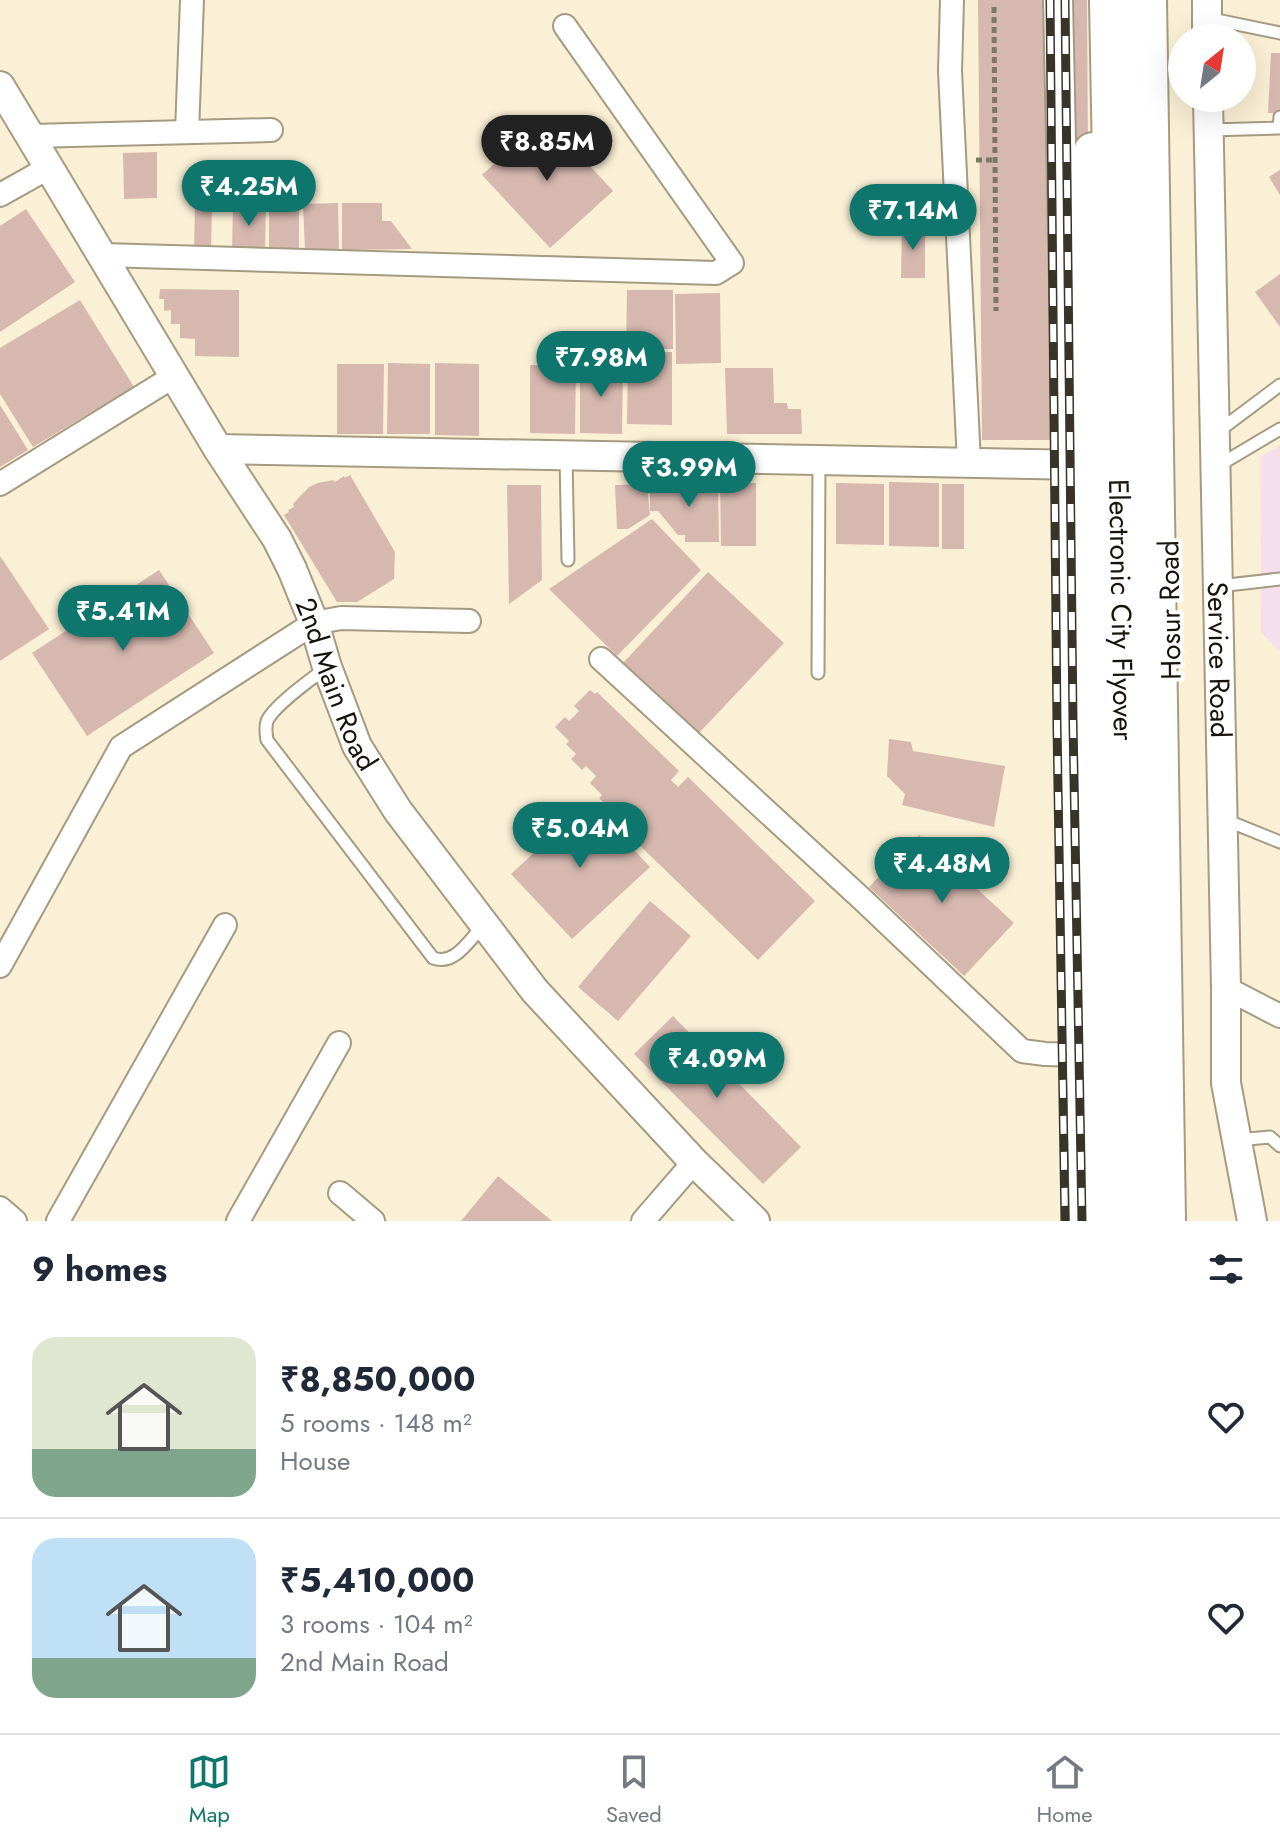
<!DOCTYPE html>
<html lang="en">
<head>
<meta charset="utf-8">
<style>
  :root { --surface:#fff; --page:#f6f6f7; --text:#1f2937; --muted:#747a83; --line:#e0e1e3; --accent:#0f766e }
  body { margin:0; font-family:Jost,sans-serif; background:var(--page); color:var(--text); height:100vh; display:flex; flex-direction:column; font-size:30px; white-space:nowrap }
  * { box-sizing:border-box; margin:0 }
  p { font-size:26px; color:var(--muted) }
  .icon { flex:none; width:44px; height:44px; fill:none; stroke:currentColor; stroke-width:2; stroke-linecap:round; stroke-linejoin:round }
  .map { position:relative; height:1221px; overflow:hidden }
  .drawer { display:flex; flex-direction:column; background:var(--surface); flex:1 }
  .drawer>* { flex:none }
  .needle { width:52px; rotate:30deg }
  .buttons { position:absolute; left:1168px; top:24px; display:grid; gap:16px }
  .buttons a { display:grid; place-items:center; width:88px; height:88px; border-radius:50%; background:var(--surface); box-shadow:0 8px 32px #0002; font-size:40px }
  .price { position:absolute; translate:-50% -68px; padding:0 18px; border-radius:28px; background:var(--accent); color:#fff; font-size:26px; line-height:52px; filter:drop-shadow(0 2px 4px #0008) }
  .price::after { content:''; position:absolute; left:50%; top:48px; width:24px; height:18px; margin-left:-12px; background:inherit; clip-path:polygon(0 0,100% 0,50% 100%) }
  .price.on { background:#222; color:#fff }
  ul { padding:0; list-style:none }
  li { display:flex; align-items:center; gap:24px; height:200px; padding:0 32px }
  li+li { border-top:2px solid var(--line) }
  li span { display:grid; place-items:center; flex:none; width:224px; height:160px; border-radius:24px; color:#555 }
  li>.icon { margin-inline-start:auto }
  span .icon { width:96px; height:96px; fill:#fffc; stroke-width:1 }
  li b { font-size:34px }
  h2 { display:flex; justify-content:space-between; align-items:center; height:96px; padding:0 32px; font-size:34px }
  .menu { display:flex; justify-content:space-around; align-items:center; height:112px; border-top:2px solid var(--line); background:var(--surface); font-size:22px; color:var(--muted) }
  .menu a { display:grid; justify-items:center; gap:4px }
  .menu .on { color:var(--accent) }
  .map>svg:first-child { display:block }
  .commercial { fill:#f5dfed }
  .building { fill:#d6b8af }
  .lines { fill:none; stroke-linecap:round; stroke-linejoin:round }
  .service-casing { stroke:#a59b82; stroke-width:15 }
  .minor-casing { stroke:#a59b82; stroke-width:26 }
  .tertiary-casing { stroke:#a59b82; stroke-width:32 }
  .trunk-casing { stroke:#a59b82; stroke-width:42 }
  .motorway-casing { stroke:#a59b82; stroke-width:44 }
  .path { stroke:#7d7765; stroke-width:5; stroke-dasharray:6 4; stroke-linecap:butt }
  .service { stroke:#fff; stroke-width:11 }
  .minor { stroke:#fff; stroke-width:22 }
  .tertiary { stroke:#fff; stroke-width:28 }
  .trunk { stroke:#fff; stroke-width:38 }
  .motorway { stroke:#fff; stroke-width:40 }
  .rail-casing { stroke:#383428; stroke-width:9 }
  .rail { stroke:#fff; stroke-width:6; stroke-dasharray:18; stroke-linecap:butt }
  .labels { text-anchor:middle; dominant-baseline:central; stroke-width:8; stroke-linejoin:round; paint-order:stroke }
  .street-label { font-size:28px; fill:#17130a; stroke:#fff }
</style>
</head>
<body>
<div class="map">
<svg width="1280" height="1221" viewBox="0 0 1280 1221">
  <rect width="100%" height="100%" fill="#faf0d5"/>
  <path class="commercial" d="M 1280,445 L 1280,652 L 1261,632 L 1260,457 Z"/>
  <g class="building">
    <path d="M 978,0 L 1087,0 L 1090,440 L 982,440 Z"/>
    <path d="M 1271,53 L 1280,53 L 1280,113 L 1268,113 Z"/>
    <path d="M 545,117 L 613,191 L 550,248 L 482,175 Z"/>
    <path d="M 157,152 L 157,198 L 124,199 L 123,153 Z"/>
    <path d="M 1280,170 L 1280,195 L 1269,177 Z"/>
    <path d="M 195,203 L 212,203 L 211,252 L 194,252 Z"/>
    <path d="M 338,203 L 339,251 L 305,251 L 303,204 Z"/>
    <path d="M 342,203 L 382,203 L 382,221 L 391,221 L 412,249 L 342,250 Z"/>
    <path d="M 233,204 L 266,205 L 265,251 L 232,251 Z"/>
    <rect x="269" y="204" width="30" height="47"/>
    <path d="M 26,209 L 75,282 L 0,332 L 0,226 Z"/>
    <path d="M 902,226 L 925,226 L 925,278 L 901,278 Z"/>
    <path d="M 1280,274 L 1280,327 L 1255,292 Z"/>
    <path d="M 160,289 L 239,290 L 239,357 L 195,356 L 195,339 L 180,338 L 180,324 L 171,324 L 171,310 L 164,311 L 164,299 L 159,299 Z"/>
    <path d="M 627,290 L 673,290 L 673,349 L 626,349 Z"/>
    <path d="M 720,293 L 721,363 L 676,364 L 675,294 Z"/>
    <path d="M 80,300 L 134,387 L 33,447 L 0,394 L 0,348 Z"/>
    <path d="M 628,351 L 672,352 L 672,425 L 627,424 Z"/>
    <path d="M 388,363 L 430,364 L 430,434 L 387,434 Z"/>
    <path d="M 435,363 L 479,364 L 479,436 L 435,435 Z"/>
    <path d="M 337,364 L 384,364 L 383,434 L 337,434 Z"/>
    <path d="M 580,364 L 623,365 L 622,434 L 580,433 Z"/>
    <path d="M 530,365 L 576,365 L 575,434 L 530,433 Z"/>
    <path d="M 725,368 L 773,368 L 774,403 L 787,403 L 788,409 L 801,409 L 802,434 L 727,434 Z"/>
    <path d="M 0,405 L 28,450 L 0,467 Z"/>
    <path d="M 350,475 L 395,552 L 394,579 L 357,602 L 337,602 L 284,515 L 289,512 L 288,510 L 294,507 L 293,504 L 309,487 L 318,483 L 333,480 L 335,482 L 344,476 L 345,478 Z"/>
    <path d="M 650,482 L 718,482 L 719,542 L 685,542 L 685,535 L 678,535 L 658,511 L 650,511 Z"/>
    <path d="M 889,482 L 939,483 L 939,547 L 889,546 Z"/>
    <path d="M 720,483 L 756,483 L 756,546 L 721,546 Z"/>
    <path d="M 836,483 L 884,484 L 884,545 L 836,544 Z"/>
    <path d="M 647,484 L 650,515 L 628,529 L 617,529 L 615,485 Z"/>
    <rect x="942" y="484" width="22" height="65"/>
    <path d="M 507,485 L 541,485 L 542,580 L 509,604 Z"/>
    <path d="M 652,519 L 701,570 L 617,656 L 549,589 Z"/>
    <path d="M 0,556 L 49,629 L 0,661 Z"/>
    <path d="M 159,570 L 214,653 L 87,736 L 32,653 Z"/>
    <path d="M 708,572 L 784,643 L 699,733 L 623,663 Z"/>
    <path d="M 590,690 L 595,694 L 597,692 L 679,771 L 671,780 L 678,787 L 688,777 L 815,901 L 758,960 L 630,836 L 634,832 L 626,825 L 629,821 L 620,812 L 617,815 L 599,798 L 602,795 L 590,783 L 596,776 L 586,766 L 582,770 L 571,759 L 576,754 L 566,744 L 569,741 L 555,727 L 565,717 L 569,721 L 579,711 L 574,706 Z"/>
    <path d="M 889,739 L 911,742 L 913,751 L 1005,766 L 994,827 L 902,805 L 905,794 L 887,776 Z"/>
    <path d="M 589,802 L 650,867 L 572,939 L 511,874 Z"/>
    <path d="M 919,835 L 1014,923 L 964,976 L 869,887 Z"/>
    <path d="M 650,901 L 691,936 L 618,1021 L 578,987 Z"/>
    <path d="M 673,1016 L 801,1147 L 763,1184 L 634,1054 Z"/>
    <path d="M 498,1176 L 552,1221 L 461,1221 Z"/>
  </g>
  <g class="lines">
    <defs>
      <g id="service">
        <path d="M 1207,18 L 1280,33"/>
        <path d="M 1209,130 L 1279,128 L 1280,117"/>
        <path d="M 1216,433 L 1280,385"/>
        <path d="M 566,456 L 568,560"/>
        <path d="M 1216,467 L 1280,429"/>
        <path d="M 1219,586 L 1280,579"/>
        <path d="M 327,667 C 312,679 274,705 267,721 C 265,727 266,734 267,740 L 433,958 C 455,966 469,940 483,926"/>
        <path d="M 818,673 L 819,461"/>
        <path d="M 1223,819 L 1280,842"/>
        <path d="M 1237,1140 L 1270,1137 L 1280,1146"/>
      </g>
      <g id="minor">
        <path d="M 952,0 L 950,71 L 969,463"/>
        <path d="M 187,132 L 192,0"/>
        <path d="M 31,136 L 271,130"/>
        <path d="M 0,195 L 50,167"/>
        <path d="M 103,255 L 716,273 L 732,263 L 565,26"/>
        <path d="M 0,484 L 176,375"/>
        <path d="M 601,659 L 863,900 L 1022,1051 L 1045,1054 L 1081,1055"/>
        <path d="M 0,966 L 121,747 L 314,623 L 341,618 L 469,621"/>
        <path d="M 1226,988 L 1280,1016"/>
        <path d="M 340,1193 L 373,1221"/>
        <path d="M 0,1208 L 15,1221"/>
        <path d="M 58,1221 L 225,925"/>
        <path d="M 238,1221 L 339,1043"/>
        <path d="M 643,1221 L 694,1162"/>
      </g>
      <g id="tertiary">
        <path d="M 1058,0 L 1084,1221"/>
        <path d="M 1207,0 L 1207,38"/>
        <path id="s1" d="M 0,86 L 218,449 L 277,539 L 292,569 L 314,623 L 327,667 L 357,746 L 398,811 L 535,991 L 694,1162 L 755,1221"/>
        <path id="s2" d="M 1208,98 L 1226,988 L 1226,1083 L 1252,1221"/>
        <path d="M 218,449 L 1086,465"/>
      </g>
      <path id="trunk" d="M 1093,152 L 1112,1221"/>
      <g id="motorway">
        <path id="s3" d="M 1110,0 L 1133,1221"/>
        <path d="M 1146,0 L 1165,1221"/>
      </g>
    </defs>
    <use href="#service" class="service-casing"/>
    <use href="#minor" class="minor-casing"/>
    <use href="#tertiary" class="tertiary-casing"/>
    <use href="#trunk" class="trunk-casing"/>
    <use href="#motorway" class="motorway-casing"/>
    <g class="path">
      <path d="M 994,7 L 996,311"/>
      <path d="M 976,160 L 995,160"/>
    </g>
    <use href="#service" class="service"/>
    <use href="#minor" class="minor"/>
    <use href="#tertiary" class="tertiary"/>
    <use href="#trunk" class="trunk"/>
    <use href="#motorway" class="motorway"/>
    <defs>
      <g id="rail">
        <path d="M 1050,0 L 1057,725 L 1065,1221"/>
        <path d="M 1065,0 L 1073,722 L 1082,1221"/>
      </g>
    </defs>
    <use href="#rail" class="rail-casing"/>
    <use href="#rail" class="rail"/>
  </g>
  <g class="labels">
    <g class="street-label">
      <text stroke="none"><textPath href="#s3" startOffset="610">Electronic City Flyover</textPath></text>
      <text transform="translate(1170 610) rotate(-91)">Hosur Road</text>
      <text stroke="none"><textPath href="#s2" startOffset="562">Service Road</textPath></text>
      <text stroke="none"><textPath href="#s1" startOffset="688">2nd Main Road</textPath></text>
    </g>
  </g>
</svg>
<div class="buttons">
<a><svg class="needle" viewBox="-14 -14 28 28"><path d="M0-13l5 13h-10z" fill="#e53935"/><path d="M0 13l5-13h-10z" fill="#747a83"/></svg></a>
</div>
<b class="price on" style="left:547px;top:183px">₹8.85M</b>
<b class="price" style="left:249px;top:228px">₹4.25M</b>
<b class="price" style="left:913px;top:252px">₹7.14M</b>
<b class="price" style="left:601px;top:399px">₹7.98M</b>
<b class="price" style="left:689px;top:509px">₹3.99M</b>
<b class="price" style="left:123px;top:653px">₹5.41M</b>
<b class="price" style="left:580px;top:870px">₹5.04M</b>
<b class="price" style="left:942px;top:905px">₹4.48M</b>
<b class="price" style="left:717px;top:1100px">₹4.09M</b>
</div>
<section class="drawer">
<h2>9 homes<svg class="icon" aria-label="filters" viewBox="0 0 24 24"><path d="M4 7h16M4 17h16"/><circle cx="9" cy="7" r="2"/><circle cx="15" cy="17" r="2"/></svg></h2>
<ul>
<li><span style="background:linear-gradient(#dfe7d0 70%,#7fa58c 0)"><svg class="icon" aria-label="home" viewBox="0 0 24 24"><path d="M3 11l9-7 9 7M6 9v11h12V9"/></svg></span><div><b>₹8,850,000</b><p>5 rooms · 148 m²</p><p>House</p></div><svg class="icon" aria-label="heart" viewBox="0 0 24 24"><path d="M12 20l-8-8c-3-5 5-10 8-4 3-6 11-1 8 4z"/></svg></li>
<li><span style="background:linear-gradient(#bfe0f5 75%,#7fa58c 0)"><svg class="icon" aria-label="home" viewBox="0 0 24 24"><path d="M3 11l9-7 9 7M6 9v11h12V9"/></svg></span><div><b>₹5,410,000</b><p>3 rooms · 104 m²</p><p>2nd Main Road</p></div><svg class="icon" aria-label="heart" viewBox="0 0 24 24"><path d="M12 20l-8-8c-3-5 5-10 8-4 3-6 11-1 8 4z"/></svg></li>
</ul>
</section>
<nav class="menu">
<a class="on"><svg class="icon" aria-label="map" viewBox="0 0 24 24"><path d="M3 6l6-2 6 2 6-2v14l-6 2-6-2-6 2zM9 4v14M15 6v14"/></svg>Map</a>
<a><svg class="icon" aria-label="saved" viewBox="0 0 24 24"><path d="M7 4h10v16l-5-4-5 4z"/></svg>Saved</a>
<a><svg class="icon" aria-label="home" viewBox="0 0 24 24"><path d="M3 11l9-7 9 7M6 9v11h12V9"/></svg>Home</a>
</nav>
</body>
</html>
